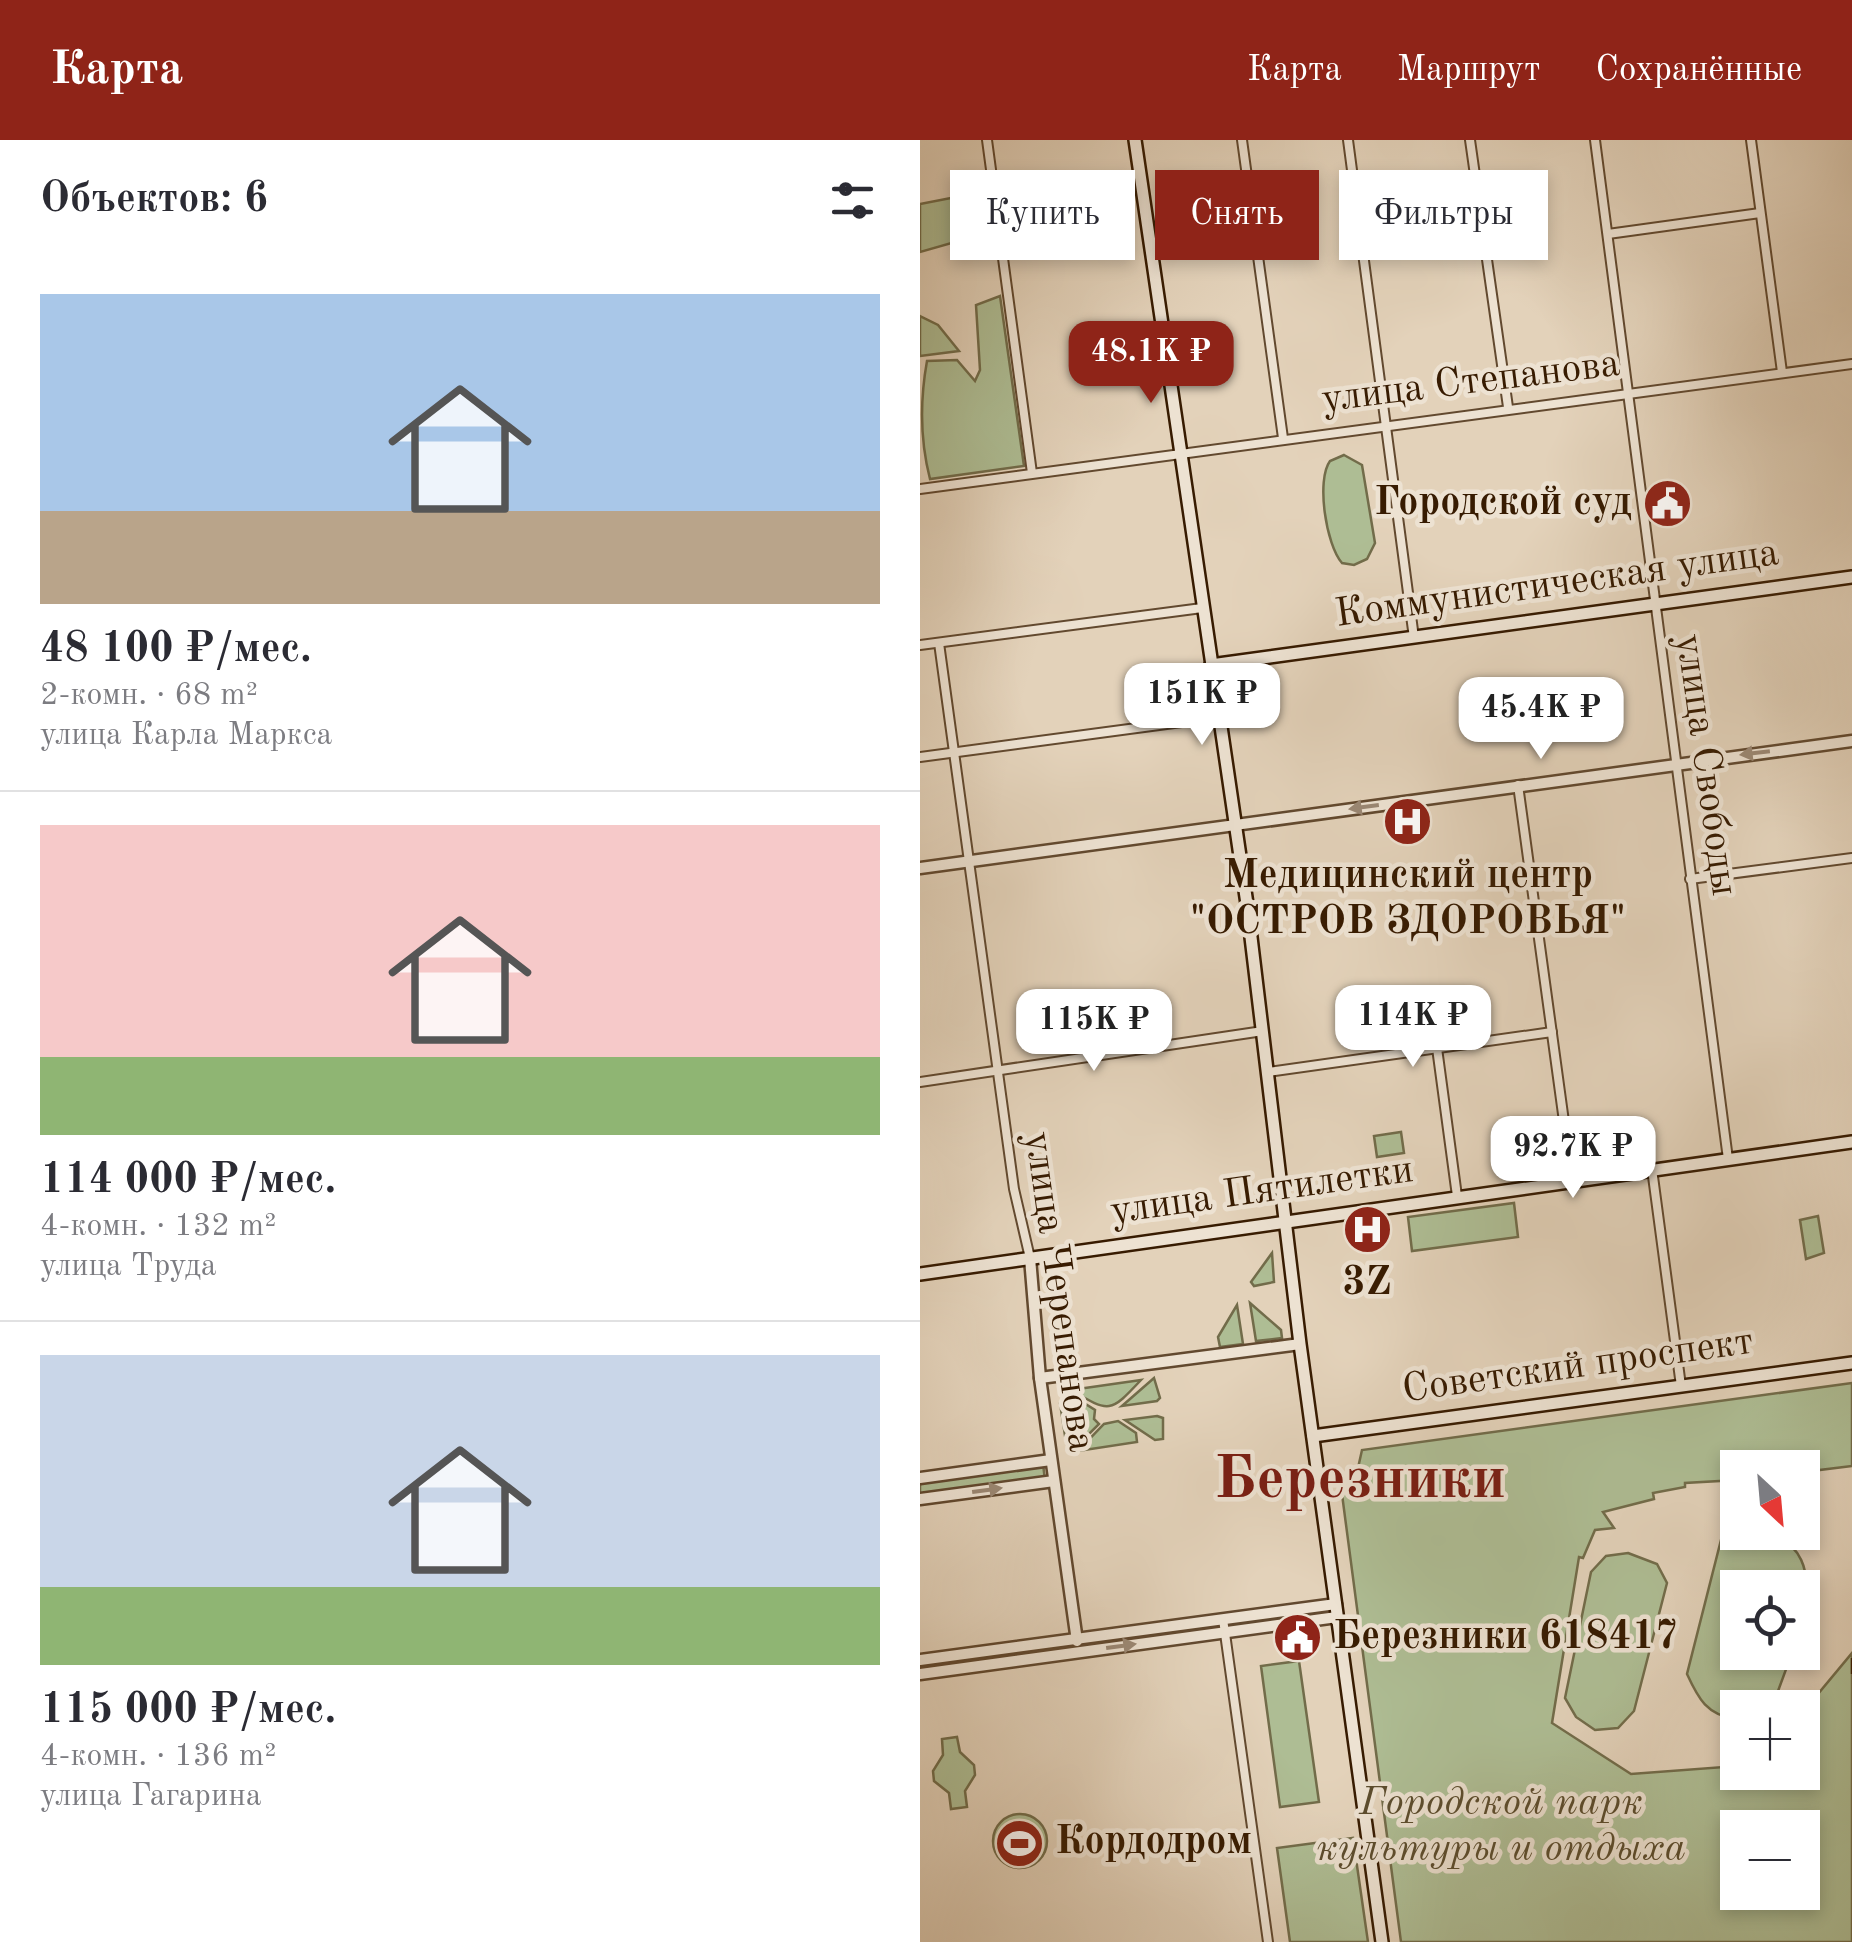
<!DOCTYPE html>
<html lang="ru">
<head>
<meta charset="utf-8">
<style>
  :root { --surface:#fff; --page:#f2f2f3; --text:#2b2b33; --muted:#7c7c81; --line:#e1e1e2; --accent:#8f2418 }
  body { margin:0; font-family:"Old Standard TT",serif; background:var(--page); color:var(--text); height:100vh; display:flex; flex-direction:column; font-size:38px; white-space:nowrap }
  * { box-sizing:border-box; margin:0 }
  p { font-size:32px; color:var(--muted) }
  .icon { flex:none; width:55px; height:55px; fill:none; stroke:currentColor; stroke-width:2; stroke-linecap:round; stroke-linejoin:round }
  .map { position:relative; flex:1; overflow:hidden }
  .sheet { display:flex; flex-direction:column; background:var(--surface); width:920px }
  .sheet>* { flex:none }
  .banner { position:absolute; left:30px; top:30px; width:750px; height:90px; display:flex; gap:20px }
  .needle { width:65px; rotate:154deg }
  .controls { position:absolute; left:800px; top:1310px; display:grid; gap:20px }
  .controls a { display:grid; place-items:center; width:100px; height:100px; border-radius:0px; background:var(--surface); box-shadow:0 5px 15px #0003; font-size:50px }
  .price { position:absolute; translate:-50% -85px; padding:0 22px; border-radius:20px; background:#fff; color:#222; font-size:32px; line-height:65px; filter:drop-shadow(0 2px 5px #0008) }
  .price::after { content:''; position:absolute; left:50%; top:60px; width:30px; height:22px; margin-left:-15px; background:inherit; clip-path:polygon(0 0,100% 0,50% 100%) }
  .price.active { background:var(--accent); color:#fff }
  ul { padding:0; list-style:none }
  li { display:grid; align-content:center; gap:20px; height:530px; padding:0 40px }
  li+li { border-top:2px solid var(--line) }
  li span { display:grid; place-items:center; height:310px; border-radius:0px; color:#555 }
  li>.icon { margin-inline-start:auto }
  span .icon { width:180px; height:180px; fill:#fffc; stroke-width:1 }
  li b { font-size:42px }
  h2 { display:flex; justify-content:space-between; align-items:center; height:120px; padding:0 40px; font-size:42px }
  .tag { padding:0 35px; border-radius:0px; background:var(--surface); box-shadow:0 5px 15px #0003; font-size:35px; line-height:90px }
  .tag.active { background:var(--accent); color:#fff }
  header { display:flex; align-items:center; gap:60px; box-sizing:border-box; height:140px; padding:0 50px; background:var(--accent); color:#fff }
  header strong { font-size:48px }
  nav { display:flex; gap:55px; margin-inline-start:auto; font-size:35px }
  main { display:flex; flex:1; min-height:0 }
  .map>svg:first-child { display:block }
  .green { fill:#aebd94; stroke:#726c4a; stroke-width:2.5; fill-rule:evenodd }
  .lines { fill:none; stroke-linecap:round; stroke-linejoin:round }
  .minor-casing { stroke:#62492f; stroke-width:12 }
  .tertiary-casing { stroke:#62492f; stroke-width:15 }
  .secondary-casing { stroke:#371b01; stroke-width:16 }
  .minor { stroke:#ede2d2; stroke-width:8 }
  .tertiary { stroke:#ede2d2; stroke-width:10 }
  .secondary { stroke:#ede2d2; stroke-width:11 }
  .rail { stroke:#371b01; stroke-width:2.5; stroke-dasharray:18 18; stroke-linecap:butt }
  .oneway { fill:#9b8874 }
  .labels { text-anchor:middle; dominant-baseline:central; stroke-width:9; stroke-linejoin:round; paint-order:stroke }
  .street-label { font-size:40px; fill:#371b01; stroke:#ede2d2 }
  .poi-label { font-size:40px; font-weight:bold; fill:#371b01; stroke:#ede2d2 }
  .park-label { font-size:40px; font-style:italic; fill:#5b4c2d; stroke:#ede2d2 }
  .town-label { font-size:60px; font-weight:bold; fill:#7a1f14; stroke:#ede2d2 }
</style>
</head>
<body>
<header>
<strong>Карта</strong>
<nav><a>Карта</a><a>Маршрут</a><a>Сохранённые</a></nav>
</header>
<main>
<section class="sheet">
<h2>Объектов: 6<svg class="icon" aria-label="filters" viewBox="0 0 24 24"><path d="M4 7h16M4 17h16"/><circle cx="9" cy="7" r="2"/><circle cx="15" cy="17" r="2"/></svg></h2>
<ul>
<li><span style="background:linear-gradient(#a9c7e8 70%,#b9a48a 0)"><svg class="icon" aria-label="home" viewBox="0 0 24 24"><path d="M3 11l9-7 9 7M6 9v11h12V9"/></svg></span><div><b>48 100 ₽/мес.</b><p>2-комн. · 68 m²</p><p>улица Карла Маркса</p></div></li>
<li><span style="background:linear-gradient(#f6c9c9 75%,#8fb573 0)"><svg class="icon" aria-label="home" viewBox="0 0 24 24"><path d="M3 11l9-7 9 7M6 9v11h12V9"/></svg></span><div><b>114 000 ₽/мес.</b><p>4-комн. · 132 m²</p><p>улица Труда</p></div></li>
<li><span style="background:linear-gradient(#c9d6e8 75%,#8fb573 0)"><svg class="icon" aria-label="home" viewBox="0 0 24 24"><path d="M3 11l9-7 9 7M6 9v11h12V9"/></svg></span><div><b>115 000 ₽/мес.</b><p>4-комн. · 136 m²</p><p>улица Гагарина</p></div></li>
</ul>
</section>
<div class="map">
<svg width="932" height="1802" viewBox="0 0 932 1802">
  <rect width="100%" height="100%" fill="#e3d2ba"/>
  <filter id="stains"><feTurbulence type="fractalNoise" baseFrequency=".002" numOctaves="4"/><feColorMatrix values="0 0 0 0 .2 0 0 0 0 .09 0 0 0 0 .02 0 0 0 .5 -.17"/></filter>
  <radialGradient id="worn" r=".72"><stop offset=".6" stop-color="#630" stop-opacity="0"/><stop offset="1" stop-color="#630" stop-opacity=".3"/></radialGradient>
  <g class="green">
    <path d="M 72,50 L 74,65 L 69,72 L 74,72 L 77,90 L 0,112 L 0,64 Z"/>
    <path d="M 80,156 L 104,326 L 10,339 C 0,300 0,260 7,221 L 37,220 L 55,241 L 60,230 L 56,165 Z"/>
    <path d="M 0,176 L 18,185 L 39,211 L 0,216 Z"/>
    <path d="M 424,315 L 442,325 L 455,403 L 447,419 L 434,425 L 422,423 C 406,405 396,340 410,321 Z"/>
    <path d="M 481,992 L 484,1013 L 457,1017 L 454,996 Z"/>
    <path d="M 594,1063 L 598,1097 L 492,1111 L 488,1077 Z"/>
    <path d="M 898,1076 L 904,1113 L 886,1119 L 880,1080 Z"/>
    <path d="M 352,1113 L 354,1142 L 334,1146 L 331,1142 Z"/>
    <path d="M 330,1163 L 361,1190 L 362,1198 L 336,1201 Z"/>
    <path d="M 317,1165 L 323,1204 L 300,1207 L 298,1197 Z"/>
    <path d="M 234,1238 L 240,1258 L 237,1261 L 202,1266 Z"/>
    <path d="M 221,1240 C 190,1273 190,1273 151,1250 Z"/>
    <path d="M 932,1243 L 932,1326 L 883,1332 L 882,1328 L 818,1328 L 817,1340 L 765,1343 L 765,1347 L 733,1353 L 734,1359 L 683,1372 L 694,1388 L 675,1390 L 663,1418 L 659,1417 L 632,1583 L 711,1634 L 817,1626 L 818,1632 L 882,1632 L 883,1572 L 932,1513 L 932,1802 L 481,1802 L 420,1339 L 438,1328 L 442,1310 ZM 818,1688 L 882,1688 L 882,1752 L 818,1752 Z"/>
    <path d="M 148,1253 L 175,1270 L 174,1279 L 179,1284 L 153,1310 L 146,1302 L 140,1263 Z"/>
    <path d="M 237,1276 L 243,1278 L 243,1299 L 235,1300 L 205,1280 Z"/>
    <path d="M 198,1281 L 216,1293 L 217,1302 L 158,1311 L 184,1284 Z"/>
    <path d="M 123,1324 L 125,1340 L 0,1357 L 0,1340 Z"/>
    <path d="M 841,1394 C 883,1399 892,1433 883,1469 L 882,1448 L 818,1448 L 818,1512 L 872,1513 L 854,1562 L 849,1567 L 818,1568 L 817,1579 C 787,1576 778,1558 767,1534 L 801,1400 L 813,1402 Z"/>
    <path d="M 708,1413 L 737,1424 L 747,1443 L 714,1571 L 698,1588 L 675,1590 L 656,1577 L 645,1558 L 671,1432 L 686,1416 Z"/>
    <path d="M 379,1521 L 399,1662 L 360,1667 L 341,1526 Z"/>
    <path d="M 37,1597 L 40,1612 L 54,1625 L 55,1635 L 45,1651 L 47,1667 L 31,1669 L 29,1653 L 14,1641 L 13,1631 L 23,1615 L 22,1599 Z"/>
    <circle cx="100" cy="1701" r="27"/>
    <path d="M 433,1698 L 448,1802 L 370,1802 L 357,1708 Z"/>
  </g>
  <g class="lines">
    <defs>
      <g id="minor">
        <path d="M 67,0 L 112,333"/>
        <path d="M 322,0 L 363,298"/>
        <path d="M 428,0 L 494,498"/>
        <path d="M 550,0 L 588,267"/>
        <path d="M 675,0 L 808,1019"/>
        <path d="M 831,0 L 862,232"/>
        <path d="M 688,94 L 840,73"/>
        <path d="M 0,349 L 932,224"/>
        <path d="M 19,503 L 94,1049 L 110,1118"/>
        <path d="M 0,505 L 282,468"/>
        <path d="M 0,617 L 299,577"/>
        <path d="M 598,645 L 652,1040"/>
        <path d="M 770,739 L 932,718"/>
        <path d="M 517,908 L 537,1056"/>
        <path d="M 348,932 L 632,892"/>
        <path d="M 0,942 L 343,891"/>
        <path d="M 732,1029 L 761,1246"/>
        <path d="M 303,1479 L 348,1802"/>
      </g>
      <g id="tertiary">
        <path d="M 0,728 L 932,601"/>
        <path d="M 110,1118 L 120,1238 L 157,1501"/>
        <path d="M 120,1238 L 380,1204"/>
        <path d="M 0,1338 L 131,1320"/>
        <path d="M 0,1359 L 134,1341"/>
        <path d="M 0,1520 L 416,1464"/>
        <path d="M 0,1534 L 417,1477"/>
      </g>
      <g id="secondary">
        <path d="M 215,0 L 327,764 L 380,1204 L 462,1802"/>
        <path d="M 291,525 L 932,437"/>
        <path d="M 0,1134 L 932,1002"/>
        <path d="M 393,1296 L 932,1223"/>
      </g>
    </defs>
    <use href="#minor" class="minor-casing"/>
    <use href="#tertiary" class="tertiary-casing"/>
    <use href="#secondary" class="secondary-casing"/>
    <use href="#minor" class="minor"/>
    <use href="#tertiary" class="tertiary"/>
    <use href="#secondary" class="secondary"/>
    <path class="rail" d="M 932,1518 L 932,1534"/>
  </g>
  <defs><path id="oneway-solid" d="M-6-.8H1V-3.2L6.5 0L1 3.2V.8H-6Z" transform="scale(2.5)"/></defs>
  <g class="oneway">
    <use href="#oneway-solid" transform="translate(835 613) rotate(173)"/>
    <use href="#oneway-solid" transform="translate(444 667) rotate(172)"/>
    <use href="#oneway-solid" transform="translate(67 1350) rotate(-8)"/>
    <use href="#oneway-solid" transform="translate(201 1506) rotate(-8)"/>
  </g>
  <defs>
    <symbol id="civic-disc" viewBox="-11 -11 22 22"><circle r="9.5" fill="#8f2418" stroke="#ede2d2"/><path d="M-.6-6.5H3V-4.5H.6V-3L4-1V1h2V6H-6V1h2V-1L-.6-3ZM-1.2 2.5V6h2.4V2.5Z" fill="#fff"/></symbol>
    <symbol id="hospital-disc" viewBox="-11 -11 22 22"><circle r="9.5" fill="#8f2418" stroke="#ede2d2"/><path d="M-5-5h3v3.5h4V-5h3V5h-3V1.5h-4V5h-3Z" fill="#fff"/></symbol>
    <symbol id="stadium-disc" viewBox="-11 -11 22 22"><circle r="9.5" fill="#8f2418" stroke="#ede2d2"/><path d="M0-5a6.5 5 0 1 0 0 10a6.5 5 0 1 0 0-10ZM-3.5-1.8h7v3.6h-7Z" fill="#fff"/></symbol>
  </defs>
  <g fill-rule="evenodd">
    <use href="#civic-disc" x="720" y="336" width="55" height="55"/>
    <use href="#hospital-disc" x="460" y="654" width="55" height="55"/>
    <use href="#hospital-disc" x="420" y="1062" width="55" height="55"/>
    <use href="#civic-disc" x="350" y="1470" width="55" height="55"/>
    <use href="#stadium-disc" x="72" y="1676" width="55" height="55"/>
  </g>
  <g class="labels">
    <g class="street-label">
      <text transform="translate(551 243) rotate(-7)">улица Степанова</text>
      <text transform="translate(637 445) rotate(-8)">Коммунистическая улица</text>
      <text transform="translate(785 625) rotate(82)">улица Свободы</text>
      <text transform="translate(342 1052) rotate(-8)">улица Пятилетки</text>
      <text transform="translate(138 1152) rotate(82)">улица Черепанова</text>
      <text transform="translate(658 1227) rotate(-8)">Советский проспект</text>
    </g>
    <g class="poi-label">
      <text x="712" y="364" text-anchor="end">Городской суд</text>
      <text x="488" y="737">Медицинский центр<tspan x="488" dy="46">"ОСТРОВ ЗДОРОВЬЯ"</tspan></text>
      <text x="447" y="1144">3Z</text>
      <text x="413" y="1498" text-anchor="start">Березники 618417</text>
      <text x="135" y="1703" text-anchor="start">Кордодром</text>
    </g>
    <g class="park-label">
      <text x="581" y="1664">Городской парк<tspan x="581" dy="46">культуры и отдыха</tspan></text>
    </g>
    <g class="town-label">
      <text x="440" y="1341">Березники</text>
    </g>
  </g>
  <rect width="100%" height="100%" filter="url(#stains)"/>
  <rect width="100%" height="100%" fill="url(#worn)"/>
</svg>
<div class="controls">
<a><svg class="needle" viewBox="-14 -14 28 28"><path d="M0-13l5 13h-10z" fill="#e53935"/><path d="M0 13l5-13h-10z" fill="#7c7c81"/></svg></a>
<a><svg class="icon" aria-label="locate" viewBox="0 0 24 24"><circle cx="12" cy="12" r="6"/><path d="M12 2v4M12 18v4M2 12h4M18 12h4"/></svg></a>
<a>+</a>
<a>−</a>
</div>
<b class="price active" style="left:231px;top:266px">48.1K ₽</b>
<b class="price" style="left:282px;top:608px">151K ₽</b>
<b class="price" style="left:621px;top:622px">45.4K ₽</b>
<b class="price" style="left:493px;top:930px">114K ₽</b>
<b class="price" style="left:174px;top:934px">115K ₽</b>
<b class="price" style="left:653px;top:1061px">92.7K ₽</b>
<div class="banner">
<a class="tag">Купить</a>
<a class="tag active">Снять</a>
<a class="tag">Фильтры</a>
</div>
</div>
</main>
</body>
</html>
